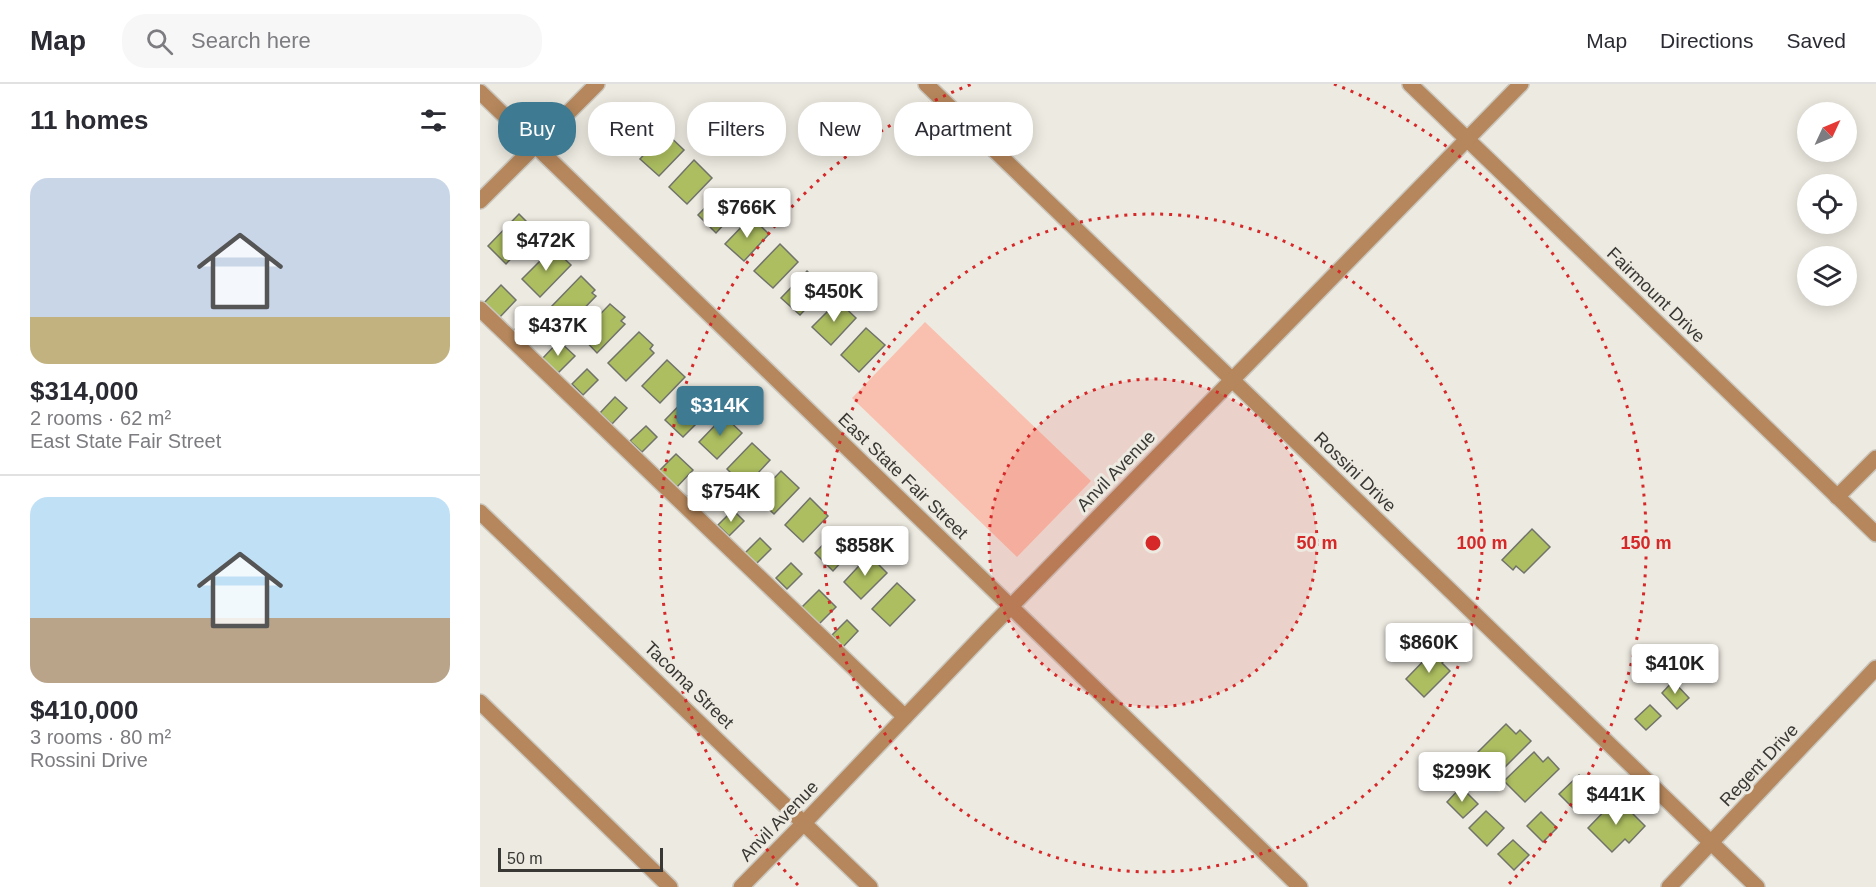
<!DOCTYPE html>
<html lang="en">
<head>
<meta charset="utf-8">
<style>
  :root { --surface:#fff; --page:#f7f7f7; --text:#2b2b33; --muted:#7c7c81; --line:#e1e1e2; --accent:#3e7a92 }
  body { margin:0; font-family:Helvetica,sans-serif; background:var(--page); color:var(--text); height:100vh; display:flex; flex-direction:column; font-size:22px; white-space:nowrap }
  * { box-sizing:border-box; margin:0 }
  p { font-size:20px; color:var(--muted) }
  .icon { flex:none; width:33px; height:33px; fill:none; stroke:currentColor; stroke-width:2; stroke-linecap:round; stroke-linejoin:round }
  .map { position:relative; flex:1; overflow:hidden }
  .drawer { display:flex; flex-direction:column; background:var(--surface); width:480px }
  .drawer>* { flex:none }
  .top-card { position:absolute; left:18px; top:18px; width:570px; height:54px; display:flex; gap:12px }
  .needle { width:39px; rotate:46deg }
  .tools { position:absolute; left:1317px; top:18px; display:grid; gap:12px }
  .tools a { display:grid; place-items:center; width:60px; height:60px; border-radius:50%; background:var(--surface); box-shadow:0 3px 15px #0003; font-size:30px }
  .scale { position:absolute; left:18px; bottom:15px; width:165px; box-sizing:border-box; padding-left:6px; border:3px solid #393834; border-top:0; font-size:16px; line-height:21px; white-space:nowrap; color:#393834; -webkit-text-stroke:4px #edeae1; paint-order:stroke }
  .price { position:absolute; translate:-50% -51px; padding:0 14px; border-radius:6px; background:#fff; color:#222; font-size:20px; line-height:39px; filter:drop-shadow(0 2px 3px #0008) }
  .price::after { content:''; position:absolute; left:50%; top:36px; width:18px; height:14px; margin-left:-9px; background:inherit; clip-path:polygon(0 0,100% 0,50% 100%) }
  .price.on { background:var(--accent); color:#fff }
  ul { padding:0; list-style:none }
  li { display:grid; align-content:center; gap:12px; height:318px; padding:0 30px }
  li+li { border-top:2px solid var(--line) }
  li span { display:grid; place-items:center; height:186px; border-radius:18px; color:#555 }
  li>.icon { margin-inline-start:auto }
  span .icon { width:108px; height:108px; fill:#fffc; stroke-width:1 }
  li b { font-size:26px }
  h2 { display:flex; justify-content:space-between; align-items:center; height:72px; padding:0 30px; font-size:26px }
  .tag { padding:0 21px; border-radius:24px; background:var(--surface); box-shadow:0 3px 15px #0003; font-size:21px; line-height:54px }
  .tag.on { background:var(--accent); color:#fff }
  header { display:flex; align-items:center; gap:36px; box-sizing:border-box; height:84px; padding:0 30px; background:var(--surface); border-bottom:2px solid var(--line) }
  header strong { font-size:28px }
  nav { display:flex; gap:33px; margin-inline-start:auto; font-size:21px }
  .search { width:420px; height:54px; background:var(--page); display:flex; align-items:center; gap:15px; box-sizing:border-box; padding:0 21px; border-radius:24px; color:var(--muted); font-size:22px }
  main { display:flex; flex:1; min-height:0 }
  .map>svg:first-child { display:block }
  .green { fill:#fac0af }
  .building { fill:#acbe60; stroke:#71736b; stroke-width:1.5 }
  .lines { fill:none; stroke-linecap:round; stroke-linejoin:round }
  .minor-casing { stroke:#c9c6be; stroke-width:18 }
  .minor { stroke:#b6875c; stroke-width:15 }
  .ring { fill:none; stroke:#d62828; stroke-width:3; stroke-dasharray:3 6 }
  .labels { text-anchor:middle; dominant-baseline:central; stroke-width:6; stroke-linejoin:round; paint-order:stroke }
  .street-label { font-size:18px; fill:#393834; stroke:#edeae1 }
  .centre { fill:#d62828; stroke:#edeae1; stroke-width:3 }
  .ring-label { font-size:18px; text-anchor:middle; font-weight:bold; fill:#d62828; stroke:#edeae1; stroke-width:6; stroke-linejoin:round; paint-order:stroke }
</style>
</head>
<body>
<header>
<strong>Map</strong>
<div class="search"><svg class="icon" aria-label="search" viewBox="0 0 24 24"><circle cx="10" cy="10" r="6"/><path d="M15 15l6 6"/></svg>Search here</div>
<nav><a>Map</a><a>Directions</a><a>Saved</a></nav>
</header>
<main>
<section class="drawer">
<h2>11 homes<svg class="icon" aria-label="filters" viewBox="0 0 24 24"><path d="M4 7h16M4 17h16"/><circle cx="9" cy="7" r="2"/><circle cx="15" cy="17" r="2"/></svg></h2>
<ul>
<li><span style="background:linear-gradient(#c9d6e8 75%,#c2b280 0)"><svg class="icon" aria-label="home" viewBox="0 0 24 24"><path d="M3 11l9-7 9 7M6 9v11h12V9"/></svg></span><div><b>$314,000</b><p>2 rooms · 62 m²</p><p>East State Fair Street</p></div></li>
<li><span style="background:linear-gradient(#bfe0f5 65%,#b9a48a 0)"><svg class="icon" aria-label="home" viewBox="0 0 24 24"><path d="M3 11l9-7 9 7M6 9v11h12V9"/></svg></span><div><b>$410,000</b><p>3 rooms · 80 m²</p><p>Rossini Drive</p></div></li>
</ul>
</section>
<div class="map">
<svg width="1396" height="803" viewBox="0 0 1396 803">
  <rect width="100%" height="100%" fill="#edeae1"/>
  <path class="green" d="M 445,238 L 611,397 L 537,473 L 372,314 Z"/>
  <g class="building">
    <path d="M 185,48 L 204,66 L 179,92 L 160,75 Z"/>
    <path d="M 214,76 L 232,94 L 207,120 L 189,103 Z"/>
    <path d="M 243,105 L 261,122 L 236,149 L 218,131 Z"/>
    <path d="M 39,130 L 53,144 L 50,148 L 53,151 L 26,180 L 8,162 Z"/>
    <path d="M 271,133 L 289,150 L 264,177 L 245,160 Z"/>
    <path d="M 300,160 L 318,178 L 293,204 L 274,187 Z"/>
    <path d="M 73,164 L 91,181 L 60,213 L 42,195 Z"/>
    <path d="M 327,187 L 345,205 L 320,231 L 301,214 Z"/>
    <path d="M 101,192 L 115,206 L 112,209 L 116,212 L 88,241 L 71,223 Z"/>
    <path d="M 21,201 L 36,216 L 19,234 L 4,219 Z"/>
    <path d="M 358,217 L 376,234 L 351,261 L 332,243 Z"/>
    <path d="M 130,220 L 145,233 L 141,237 L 145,240 L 117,269 L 100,251 Z"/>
    <path d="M 51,229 L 66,244 L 48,262 L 33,247 Z"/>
    <path d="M 386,244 L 405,261 L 379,288 L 361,271 Z"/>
    <path d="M 159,248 L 173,261 L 170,265 L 174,269 L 146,297 L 128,279 Z"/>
    <path d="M 79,257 L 95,272 L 77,290 L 62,275 Z"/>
    <path d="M 187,276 L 205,293 L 180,319 L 162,302 Z"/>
    <path d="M 107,285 L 118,296 L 103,311 L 92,300 Z"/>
    <path d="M 216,304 L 230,318 L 227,321 L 231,325 L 203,353 L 185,336 Z"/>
    <path d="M 135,313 L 147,324 L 132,340 L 120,329 Z"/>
    <path d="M 244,332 L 262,349 L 237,375 L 219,358 Z"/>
    <path d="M 166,342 L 177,353 L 162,368 L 150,357 Z"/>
    <path d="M 272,359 L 290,376 L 265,403 L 247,385 Z"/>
    <path d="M 196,370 L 213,386 L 196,404 L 179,387 Z"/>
    <path d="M 301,387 L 319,404 L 294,430 L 276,413 Z"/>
    <path d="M 222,398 L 233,409 L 218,424 L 207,413 Z"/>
    <path d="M 330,414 L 348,432 L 323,458 L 305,441 Z"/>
    <path d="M 253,426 L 264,437 L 249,452 L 238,441 Z"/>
    <path d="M 360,443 L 378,460 L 353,487 L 335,469 Z"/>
    <path d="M 1052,445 L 1070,463 L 1044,489 L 1036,482 L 1033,486 L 1022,476 Z"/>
    <path d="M 280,454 L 291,465 L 276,480 L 265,469 Z"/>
    <path d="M 389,471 L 407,489 L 381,515 L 364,498 Z"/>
    <path d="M 311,479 L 322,490 L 307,505 L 296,494 Z"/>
    <path d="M 417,499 L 435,516 L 410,542 L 392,525 Z"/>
    <path d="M 339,506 L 356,523 L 338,541 L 321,524 Z"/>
    <path d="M 367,536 L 378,547 L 363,563 L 352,551 Z"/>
    <path d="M 955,565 L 965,576 L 962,579 L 970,587 L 944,613 L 926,595 Z"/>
    <path d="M 1193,597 L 1209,614 L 1197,625 L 1182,609 Z"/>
    <path d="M 1170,621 L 1181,632 L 1166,646 L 1155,635 Z"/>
    <path d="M 1026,640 L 1036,650 L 1040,646 L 1051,657 L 1017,691 L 996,670 Z"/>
    <path d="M 1054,668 L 1063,678 L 1068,673 L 1079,685 L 1045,718 L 1024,697 Z"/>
    <path d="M 1099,691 L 1115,707 L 1095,726 L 1079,710 Z"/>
    <path d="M 981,703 L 998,720 L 983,734 L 967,718 Z"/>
    <path d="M 1137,714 L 1165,742 L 1149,759 L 1145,755 L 1132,768 L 1108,744 Z"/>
    <path d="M 1006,727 L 1024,744 L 1007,762 L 989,744 Z"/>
    <path d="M 1061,728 L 1077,744 L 1063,758 L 1047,742 Z"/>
    <path d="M 1033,756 L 1049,771 L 1034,786 L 1018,770 Z"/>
  </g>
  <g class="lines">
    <defs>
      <g id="minor">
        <path d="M 446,0 L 1277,803"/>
        <path d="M 930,0 L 1396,450"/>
        <path d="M 0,8 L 820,803"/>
        <path d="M 0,117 L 117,0"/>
        <path d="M 0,225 L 425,633"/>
        <path d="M 1357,413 L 1396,374"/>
        <path d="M 0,428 L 390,803"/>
        <path d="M 0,618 L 190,803"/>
        <path d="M 261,803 L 324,739 L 507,547 L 1041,0"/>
        <path d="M 1189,803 L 1396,584"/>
      </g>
    </defs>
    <use href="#minor" class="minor-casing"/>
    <use href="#minor" class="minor"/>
  </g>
  <circle cx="673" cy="459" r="164" fill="#d62828" fill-opacity=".12"/>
  <g class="ring">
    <circle cx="673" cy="459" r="164"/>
    <circle cx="673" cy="459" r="329"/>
    <path d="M318 801A493 493 0 0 1 492 0M854 0A493 493 0 0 1 1028 801"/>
  </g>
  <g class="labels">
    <g class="street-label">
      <text transform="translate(1176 211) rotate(44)">Fairmount Drive</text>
      <text transform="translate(636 387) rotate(-46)">Anvil Avenue</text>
      <text transform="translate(875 388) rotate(44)">Rossini Drive</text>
      <text transform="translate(423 392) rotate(44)">East State Fair Street</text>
      <text transform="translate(209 601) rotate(44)">Tacoma Street</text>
      <text transform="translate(1279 681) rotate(-47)">Regent Drive</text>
      <text transform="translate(299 737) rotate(-46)">Anvil Avenue</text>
    </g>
  </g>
  <circle cx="673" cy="459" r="9" class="centre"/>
  <g class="ring-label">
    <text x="837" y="465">50 m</text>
    <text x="1002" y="465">100 m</text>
    <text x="1166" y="465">150 m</text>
  </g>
</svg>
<div class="tools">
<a><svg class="needle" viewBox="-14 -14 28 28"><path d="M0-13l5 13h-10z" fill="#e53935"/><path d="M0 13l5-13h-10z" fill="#7c7c81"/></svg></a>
<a><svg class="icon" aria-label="locate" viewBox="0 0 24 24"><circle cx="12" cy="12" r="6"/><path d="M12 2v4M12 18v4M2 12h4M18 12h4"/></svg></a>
<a><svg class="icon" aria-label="layers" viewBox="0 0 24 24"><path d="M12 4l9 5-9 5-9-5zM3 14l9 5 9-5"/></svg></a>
</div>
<div class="scale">50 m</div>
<b class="price" style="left:267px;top:155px">$766K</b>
<b class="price" style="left:66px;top:188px">$472K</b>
<b class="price" style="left:354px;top:239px">$450K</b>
<b class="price" style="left:78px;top:273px">$437K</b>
<b class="price on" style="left:240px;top:353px">$314K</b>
<b class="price" style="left:251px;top:439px">$754K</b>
<b class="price" style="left:385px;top:493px">$858K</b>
<b class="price" style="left:949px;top:590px">$860K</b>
<b class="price" style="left:1195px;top:611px">$410K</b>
<b class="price" style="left:982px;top:719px">$299K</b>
<b class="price" style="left:1136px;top:742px">$441K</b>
<div class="top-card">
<a class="tag on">Buy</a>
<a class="tag">Rent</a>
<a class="tag">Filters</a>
<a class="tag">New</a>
<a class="tag">Apartment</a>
</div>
</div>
</main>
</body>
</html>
